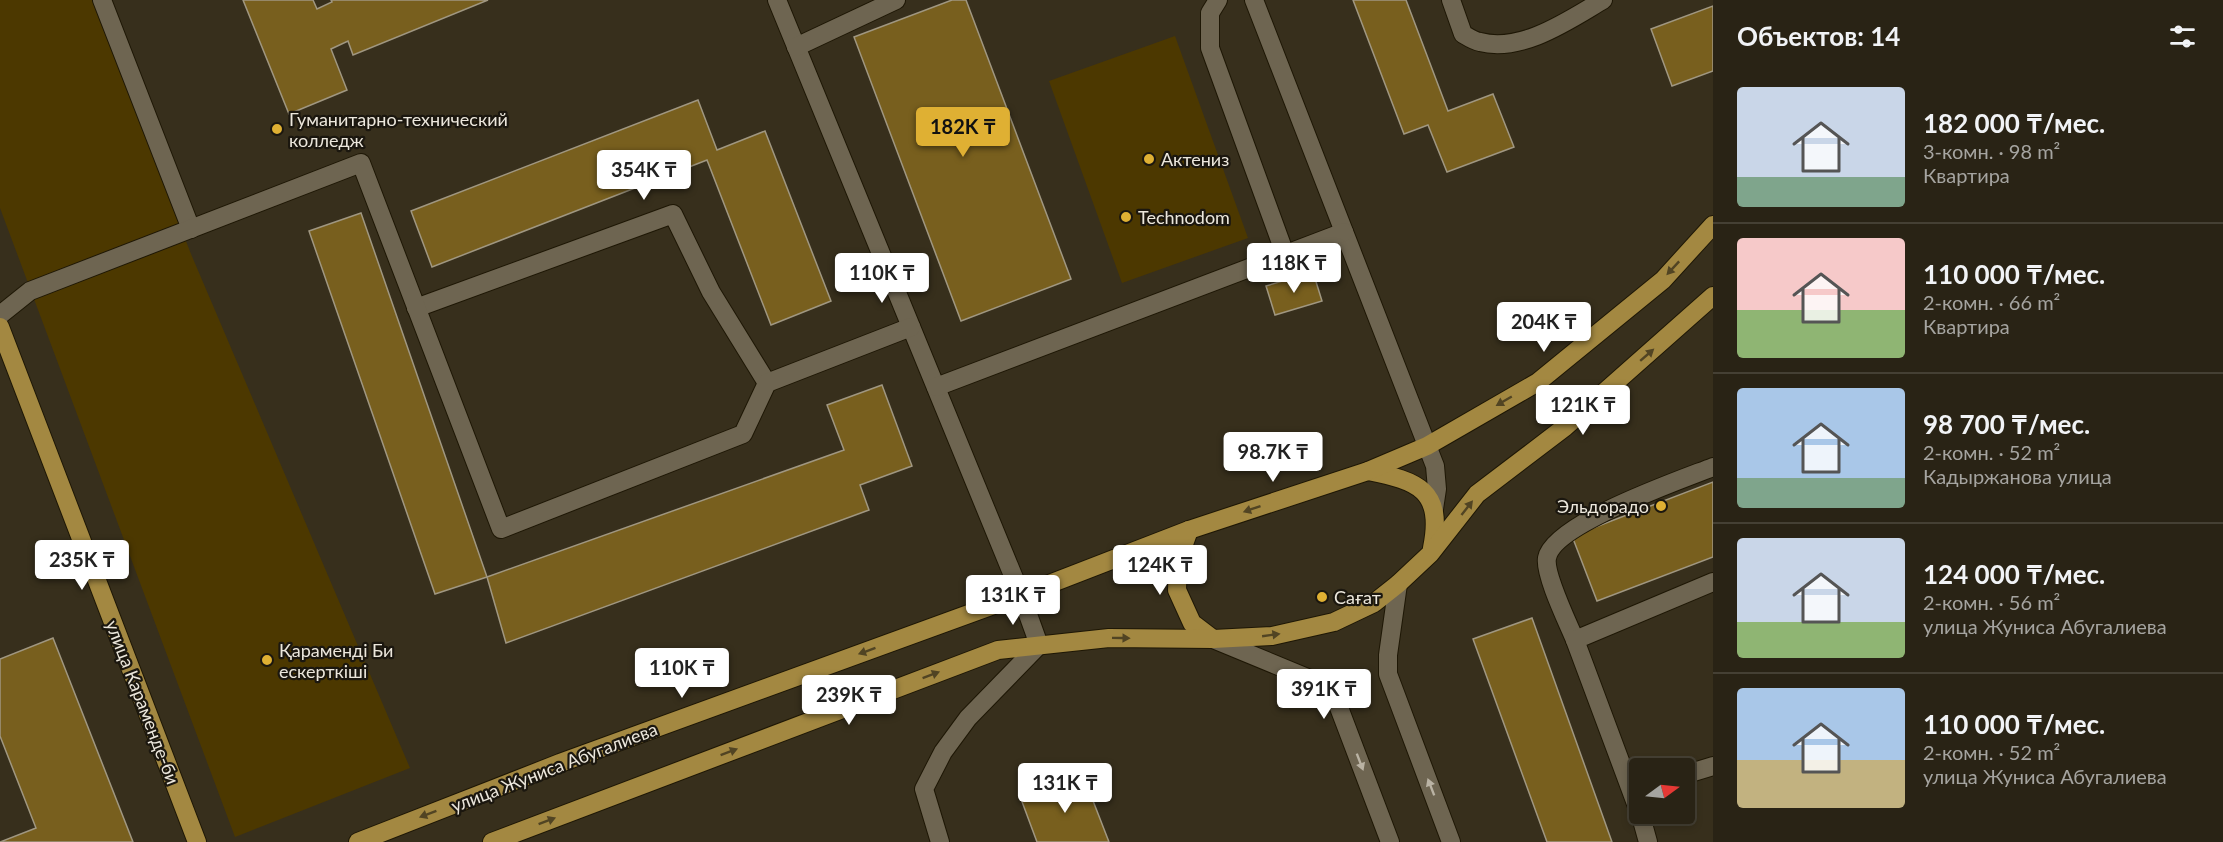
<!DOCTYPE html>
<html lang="ru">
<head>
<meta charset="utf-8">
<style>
  :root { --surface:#292315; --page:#312b1e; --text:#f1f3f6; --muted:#a5a4a0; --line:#454034; --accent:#dfb033 }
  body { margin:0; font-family:Lato,sans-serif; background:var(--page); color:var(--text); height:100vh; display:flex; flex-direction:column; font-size:22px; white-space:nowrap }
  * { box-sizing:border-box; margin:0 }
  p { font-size:20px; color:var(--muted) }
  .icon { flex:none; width:33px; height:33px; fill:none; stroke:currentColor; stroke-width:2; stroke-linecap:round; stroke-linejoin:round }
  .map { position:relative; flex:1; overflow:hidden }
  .drawer { display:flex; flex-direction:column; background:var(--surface); width:510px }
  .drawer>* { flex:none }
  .needle { width:39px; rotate:75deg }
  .tools { position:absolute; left:1629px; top:758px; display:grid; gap:12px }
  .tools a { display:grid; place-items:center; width:66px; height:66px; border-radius:6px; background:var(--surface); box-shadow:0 3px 9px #0003,0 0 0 2px var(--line); font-size:30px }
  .price { position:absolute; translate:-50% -51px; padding:0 14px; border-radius:6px; background:#fff; color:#222; font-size:20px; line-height:39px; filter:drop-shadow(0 2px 3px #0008) }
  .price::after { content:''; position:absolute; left:50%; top:36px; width:18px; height:14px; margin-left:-9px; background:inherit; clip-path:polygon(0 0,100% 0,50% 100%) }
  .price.selected { background:var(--accent); color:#111 }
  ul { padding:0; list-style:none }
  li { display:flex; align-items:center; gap:18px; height:150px; padding:0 24px }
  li+li { border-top:2px solid var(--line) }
  li span { display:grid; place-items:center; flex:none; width:168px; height:120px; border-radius:6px; color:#555 }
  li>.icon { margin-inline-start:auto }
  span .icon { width:72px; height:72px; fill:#fffc; stroke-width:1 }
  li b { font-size:26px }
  h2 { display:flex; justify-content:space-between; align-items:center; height:72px; padding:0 24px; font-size:26px }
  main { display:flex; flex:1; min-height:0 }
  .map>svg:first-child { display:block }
  .green { fill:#4c3800 }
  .building { fill:#785f1e; stroke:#a09781; stroke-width:1.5 }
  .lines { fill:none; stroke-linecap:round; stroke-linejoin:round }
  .minor-casing { stroke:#1e1705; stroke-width:20 }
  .major-casing { stroke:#1e1705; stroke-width:20 }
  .minor { stroke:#6e6551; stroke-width:18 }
  .major { stroke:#a38841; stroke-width:18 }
  .oneway { fill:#514423 }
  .oneway2 { fill:#bab3a4 }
  .poi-dot { fill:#dfb033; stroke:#1b170f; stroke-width:2 }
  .labels { text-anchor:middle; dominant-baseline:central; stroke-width:4.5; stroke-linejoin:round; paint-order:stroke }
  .poi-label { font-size:18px; fill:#ece7dc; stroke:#1b170f; text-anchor:start }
  .street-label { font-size:18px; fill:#ece7dc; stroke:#1b170f }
</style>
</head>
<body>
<main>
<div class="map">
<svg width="1713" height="842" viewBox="0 0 1713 842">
  <rect width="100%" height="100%" fill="#372f1c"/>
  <g class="green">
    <path d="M 0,0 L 92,0 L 191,254 L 410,768 L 235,837 L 0,208 Z"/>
    <path d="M 1175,36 L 1248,238 L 1122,283 L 1049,81 Z"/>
  </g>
  <g class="building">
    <path d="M 243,0 L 313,0 L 317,9 L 332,2 L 331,0 L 488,0 L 353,55 L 348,41 L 331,49 L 347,90 L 289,114 Z"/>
    <path d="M 952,0 L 966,0 L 1071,279 L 961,321 L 854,37 Z"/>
    <path d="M 1353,0 L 1406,0 L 1448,111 L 1493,94 L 1514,147 L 1447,172 L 1428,125 L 1404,134 Z"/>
    <path d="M 1713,6 L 1713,71 L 1672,86 L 1651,29 Z"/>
    <path d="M 698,100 L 717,150 L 765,131 L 831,301 L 771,325 L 707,160 L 432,267 L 411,211 Z"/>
    <path d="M 361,213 L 487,577 L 435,594 L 309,231 Z"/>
    <path d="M 1313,272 L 1322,301 L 1275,315 L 1266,286 Z"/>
    <path d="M 882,385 L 912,466 L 860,485 L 869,510 L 506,643 L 487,577 L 844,450 L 827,405 Z"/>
    <path d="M 1713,482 L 1713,557 L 1597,601 L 1572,536 Z"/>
    <path d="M 1532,618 L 1612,842 L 1547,842 L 1473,639 Z"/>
    <path d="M 53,638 L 133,842 L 0,842 L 36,828 L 0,736 L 0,659 Z"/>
    <path d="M 1083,775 L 1109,842 L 1037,842 L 1021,799 Z"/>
  </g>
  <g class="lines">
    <defs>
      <g id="minor">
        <path d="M 102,0 L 191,229"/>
        <path d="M 777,0 L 1021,595 L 1039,645 L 968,718 L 943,752 L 924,789 L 940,842"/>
        <path d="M 1218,0 L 1210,13 L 1210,48 L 1285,254"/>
        <path d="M 1254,0 L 1435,466 L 1437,489 L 1434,509"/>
        <path d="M 1451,0 L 1463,34 C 1468,37 1474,41 1480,42 C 1522,53 1569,20 1603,0"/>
        <path d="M 796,47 L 896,0"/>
        <path d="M 416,308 L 673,214 L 711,292 L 767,383"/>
        <path d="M 0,315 L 30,291 L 361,163 L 501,529 L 743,434 L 767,383 L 911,327"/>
        <path d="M 936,387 L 1344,232"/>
        <path d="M 1398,584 L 1388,655 L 1388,674 L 1451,842"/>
        <path d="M 1213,639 L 1310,679 L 1335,697 L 1390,842"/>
        <path d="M 1575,640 C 1568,623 1544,574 1547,558 C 1553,524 1680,480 1713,467"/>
        <path d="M 1684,775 L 1713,766"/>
        <path d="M 1638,809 L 1575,640 L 1713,582"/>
        <path d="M 1640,813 L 1648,842"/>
      </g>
      <g id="major">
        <path d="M 0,327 L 197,842"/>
        <path d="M 1368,471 C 1418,481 1444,490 1432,548"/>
        <path d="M 1189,530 L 1178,561 L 1177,590 L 1192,623 L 1213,639"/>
        <path d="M 358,842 L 560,763 L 1021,595 L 1189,530 L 1368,471 L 1427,446 L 1538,382 L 1663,280 L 1713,225"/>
        <path d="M 492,842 L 998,650 L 1109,638 L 1213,639 L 1272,636 L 1334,622 L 1374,603 L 1398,584 L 1430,554 L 1477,494 L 1565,427 L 1713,296"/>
      </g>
    </defs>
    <use href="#minor" class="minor-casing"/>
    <use href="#major" class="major-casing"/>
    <use href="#minor" class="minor"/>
    <use href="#major" class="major"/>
  </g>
  <defs><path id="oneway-solid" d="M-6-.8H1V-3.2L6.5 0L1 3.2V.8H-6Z" transform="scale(1.5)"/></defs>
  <g class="oneway">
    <use href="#oneway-solid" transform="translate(1673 268) rotate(133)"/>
    <use href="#oneway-solid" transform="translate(1647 355) rotate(-41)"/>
    <use href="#oneway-solid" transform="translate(1504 401) rotate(150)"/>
    <use href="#oneway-solid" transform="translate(1467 508) rotate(-52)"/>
    <use href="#oneway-solid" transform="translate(1252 509) rotate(161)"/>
    <use href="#oneway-solid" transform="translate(1271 635) rotate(-8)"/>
    <use href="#oneway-solid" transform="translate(1121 638) rotate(1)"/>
    <use href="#oneway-solid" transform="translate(867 651) rotate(160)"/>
    <use href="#oneway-solid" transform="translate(931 675) rotate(-21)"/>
    <use href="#oneway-solid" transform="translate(729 752) rotate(-21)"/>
    <use href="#oneway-solid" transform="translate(428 814) rotate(159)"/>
    <use href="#oneway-solid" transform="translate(547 821) rotate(-21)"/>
  </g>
  <g class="oneway2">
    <use href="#oneway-solid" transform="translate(1360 762) rotate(69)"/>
    <use href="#oneway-solid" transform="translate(1431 787) rotate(-111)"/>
  </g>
  <g class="poi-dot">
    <circle cx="277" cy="129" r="6"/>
    <circle cx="1149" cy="159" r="6"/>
    <circle cx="1126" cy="217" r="6"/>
    <circle cx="1661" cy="506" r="6"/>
    <circle cx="1322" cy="597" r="6"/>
    <circle cx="267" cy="660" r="6"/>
  </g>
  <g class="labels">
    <g class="poi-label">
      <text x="289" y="119">Гуманитарно-технический<tspan x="289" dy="21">колледж</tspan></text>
      <text x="1161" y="159">Актениз</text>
      <text x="1138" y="217">Technodom</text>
      <text x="1649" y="506" text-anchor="end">Эльдорадо</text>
      <text x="1334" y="597">Сағат</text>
      <text x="279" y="650">Қараменді Би<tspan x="279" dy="21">ескерткіші</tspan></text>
    </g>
    <g class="street-label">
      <text transform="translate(143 702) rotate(69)">улица Караменде-би</text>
      <text transform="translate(554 767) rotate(-21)">улица Жуниса Абугалиева</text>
    </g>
  </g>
</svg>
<div class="tools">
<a><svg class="needle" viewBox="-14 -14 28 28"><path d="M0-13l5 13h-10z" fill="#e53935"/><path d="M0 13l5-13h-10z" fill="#a5a4a0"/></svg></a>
</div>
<b class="price selected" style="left:963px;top:158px">182K ₸</b>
<b class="price" style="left:644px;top:201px">354K ₸</b>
<b class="price" style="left:1294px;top:294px">118K ₸</b>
<b class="price" style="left:882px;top:304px">110K ₸</b>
<b class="price" style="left:1544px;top:353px">204K ₸</b>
<b class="price" style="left:1583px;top:436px">121K ₸</b>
<b class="price" style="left:1273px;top:483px">98.7K ₸</b>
<b class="price" style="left:82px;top:591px">235K ₸</b>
<b class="price" style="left:1160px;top:596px">124K ₸</b>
<b class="price" style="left:1013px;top:626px">131K ₸</b>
<b class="price" style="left:682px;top:699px">110K ₸</b>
<b class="price" style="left:1324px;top:720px">391K ₸</b>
<b class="price" style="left:849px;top:726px">239K ₸</b>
<b class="price" style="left:1065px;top:814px">131K ₸</b>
</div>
<section class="drawer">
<h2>Объектов: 14<svg class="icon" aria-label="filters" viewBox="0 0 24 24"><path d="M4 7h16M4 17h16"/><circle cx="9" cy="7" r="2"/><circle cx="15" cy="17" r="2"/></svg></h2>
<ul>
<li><span style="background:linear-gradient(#c9d6e8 75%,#7fa58c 0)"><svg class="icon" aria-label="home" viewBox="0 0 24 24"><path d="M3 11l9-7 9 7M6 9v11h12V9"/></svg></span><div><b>182 000 ₸/мес.</b><p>3-комн. · 98 m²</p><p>Квартира</p></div></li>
<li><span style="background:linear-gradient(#f6c9c9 60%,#8fb573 0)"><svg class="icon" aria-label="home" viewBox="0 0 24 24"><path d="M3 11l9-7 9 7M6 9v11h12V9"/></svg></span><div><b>110 000 ₸/мес.</b><p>2-комн. · 66 m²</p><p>Квартира</p></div></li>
<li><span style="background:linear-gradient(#a9c7e8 75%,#7fa58c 0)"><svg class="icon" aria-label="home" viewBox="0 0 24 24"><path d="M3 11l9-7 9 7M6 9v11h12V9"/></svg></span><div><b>98 700 ₸/мес.</b><p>2-комн. · 52 m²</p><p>Кадыржанова улица</p></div></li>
<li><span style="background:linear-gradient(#c9d6e8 70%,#8fb573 0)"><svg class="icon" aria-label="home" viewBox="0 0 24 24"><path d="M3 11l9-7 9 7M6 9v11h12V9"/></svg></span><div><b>124 000 ₸/мес.</b><p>2-комн. · 56 m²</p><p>улица Жуниса Абугалиева</p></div></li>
<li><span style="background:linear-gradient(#a9c7e8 60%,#c2b280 0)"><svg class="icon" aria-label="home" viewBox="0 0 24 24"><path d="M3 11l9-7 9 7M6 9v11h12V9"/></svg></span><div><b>110 000 ₸/мес.</b><p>2-комн. · 52 m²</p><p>улица Жуниса Абугалиева</p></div></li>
</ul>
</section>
</main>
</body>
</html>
